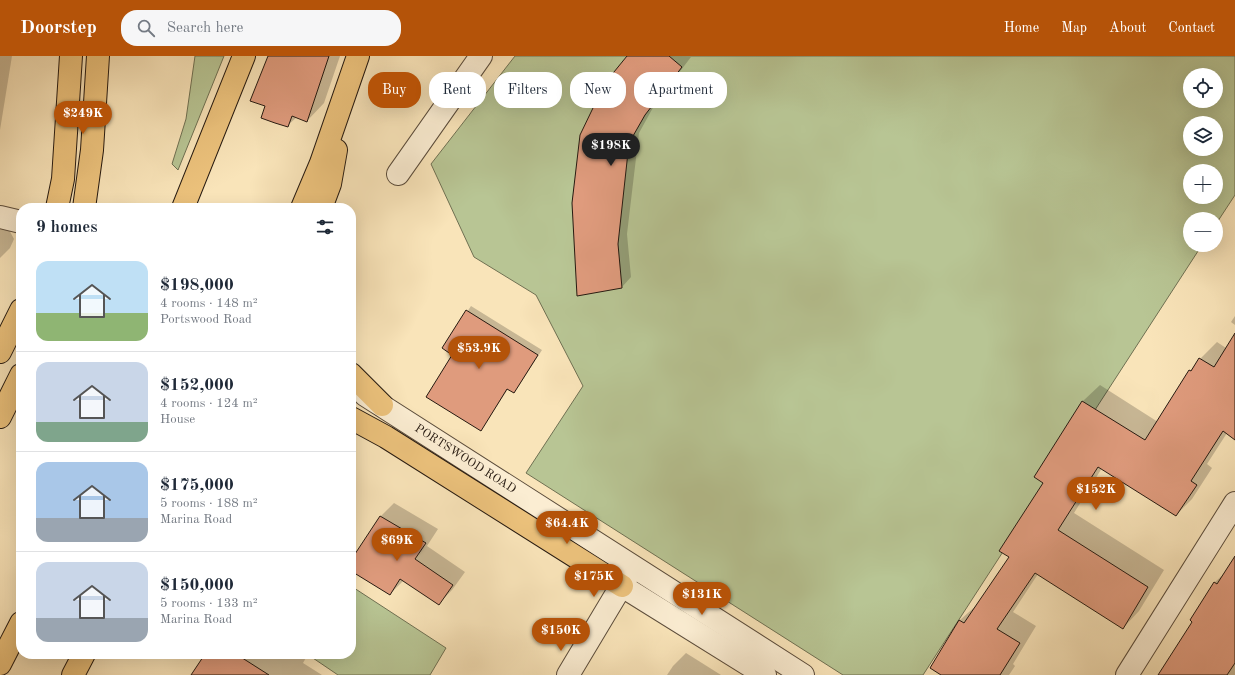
<!DOCTYPE html>
<html lang="en">
<head>
<meta charset="utf-8">
<style>
  :root { --surface:#fff; --page:#f6f6f7; --text:#1f2937; --muted:#747a83; --line:#e0e1e3; --accent:#b45309 }
  body { margin:0; font-family:"Old Standard TT",serif; background:var(--page); color:var(--text); height:100vh; display:flex; flex-direction:column; font-size:15px; white-space:nowrap }
  * { box-sizing:border-box; margin:0 }
  p { font-size:13px; color:var(--muted) }
  .icon { flex:none; width:22px; height:22px; fill:none; stroke:currentColor; stroke-width:2; stroke-linecap:round; stroke-linejoin:round }
  .map { position:relative; flex:1; overflow:hidden }
  .drawer { position:absolute; left:16px; top:147px; width:340px; height:456px; display:flex; flex-direction:column; background:var(--surface); border-radius:16px; box-shadow:0 4px 16px #0002 }
  .drawer>* { flex:none }
  .banner { position:absolute; left:368px; top:16px; width:380px; height:36px; display:flex; gap:8px }
  .fabs { position:absolute; left:1183px; top:12px; display:grid; gap:8px }
  .fabs a { display:grid; place-items:center; width:40px; height:40px; border-radius:50%; background:var(--surface); box-shadow:0 4px 16px #0002; font-size:20px }
  .price { position:absolute; translate:-50% -34px; padding:0 9px; border-radius:14px; background:var(--accent); color:#fff; font-size:13px; line-height:26px; filter:drop-shadow(0 1px 2px #0008) }
  .price::after { content:''; position:absolute; left:50%; top:24px; width:12px; height:9px; margin-left:-6px; background:inherit; clip-path:polygon(0 0,100% 0,50% 100%) }
  .price.current { background:#222; color:#fff }
  ul { padding:0; list-style:none }
  li { display:flex; align-items:center; gap:12px; height:100px; padding:0 20px }
  li+li { border-top:1px solid var(--line) }
  li span { display:grid; place-items:center; flex:none; width:112px; height:80px; border-radius:12px; color:#555 }
  li>.icon { margin-inline-start:auto }
  span .icon { width:48px; height:48px; fill:#fffc; stroke-width:1 }
  li b { font-size:17px }
  h2 { display:flex; justify-content:space-between; align-items:center; height:48px; padding:0 20px; font-size:17px }
  .tag { padding:0 14px; border-radius:16px; background:var(--surface); box-shadow:0 4px 16px #0002; font-size:14px; line-height:36px }
  .tag.current { background:var(--accent); color:#fff }
  header { display:flex; align-items:center; gap:24px; box-sizing:border-box; height:56px; padding:0 20px; background:var(--accent); color:#fff }
  header strong { font-size:19px }
  nav { display:flex; gap:22px; margin-inline-start:auto; font-size:14px }
  .search { width:280px; height:36px; background:var(--page); display:flex; align-items:center; gap:10px; box-sizing:border-box; padding:0 14px; border-radius:16px; color:var(--muted); font-size:15px }
  .map>svg:first-child { display:block }
  .green { fill:#b8c594; stroke:#6f7052; fill-rule:evenodd }
  .shadow { fill:#0003 }
  .building { fill:#df9b7d; stroke:#261a11 }
  .lines { fill:none; stroke-linecap:round; stroke-linejoin:round }
  .minor-casing { stroke:#5b4c3b; stroke-width:24 }
  .major-casing { stroke:#261a11; stroke-width:24 }
  .minor { stroke:#fbedd2; stroke-width:22 }
  .major { stroke:#ecc27c; stroke-width:22 }
  .labels { text-anchor:middle; dominant-baseline:central; stroke-width:3; stroke-linejoin:round; paint-order:stroke }
  .street-label { font-size:12px; fill:#261a11; stroke:#fbedd2 }
</style>
</head>
<body>
<header>
<strong>Doorstep</strong>
<div class="search"><svg class="icon" aria-label="search" viewBox="0 0 24 24"><circle cx="10" cy="10" r="6"/><path d="M15 15l6 6"/></svg>Search here</div>
<nav><a>Home</a><a>Map</a><a>About</a><a>Contact</a></nav>
</header>
<div class="map">
<svg width="1235" height="619" viewBox="0 0 1235 619">
  <rect width="100%" height="100%" fill="#f9e4b9"/>
  <filter id="stains"><feTurbulence type="fractalNoise" baseFrequency=".005" numOctaves="4"/><feColorMatrix values="0 0 0 0 .2 0 0 0 0 .09 0 0 0 0 .02 0 0 0 .5 -.17"/></filter>
  <radialGradient id="worn" r=".72"><stop offset=".6" stop-color="#630" stop-opacity="0"/><stop offset="1" stop-color="#630" stop-opacity=".3"/></radialGradient>
  <g class="green">
    <path d="M 195,0 L 224,0 L 178,114 L 172,108 L 186,63 Z"/>
    <path d="M 515,0 L 1235,0 L 1235,139 L 1216,168 L 1216,163 L 1190,163 L 1190,189 L 1202,189 L 923,619 L 843,619 L 526,417 L 583,330 L 536,239 L 474,201 L 431,108 ZM 1190,19 L 1216,19 L 1216,45 L 1190,45 ZM 1190,67 L 1216,67 L 1216,93 L 1190,93 ZM 1190,115 L 1216,115 L 1216,141 L 1190,141 Z"/>
    <path d="M 351,530 L 446,592 L 430,619 L 338,619 L 307,598 L 351,598 Z"/>
  </g>
  <g class="shadow">
    <path d="M 0,0 L 12,0 L 0,74 Z"/>
    <path d="M 269,0 L 340,0 L 324,47 L 307,65 L 297,61 L 287,70 L 266,50 Z"/>
    <path d="M 628,0 L 691,1 L 655,48 L 639,77 L 627,178 L 631,221 L 622,231 L 578,239 Z"/>
    <path d="M 0,157 L 14,183 L 10,192 L 0,202 Z"/>
    <path d="M 471,250 L 542,294 L 518,331 L 513,336 L 508,333 L 481,374 L 454,298 L 443,292 Z"/>
    <path d="M 1235,260 L 1235,269 L 1231,266 Z"/>
    <path d="M 1235,278 L 1235,372 L 1227,377 L 1207,408 L 1212,412 L 1192,443 L 1176,459 L 1102,412 L 1074,457 L 1164,514 L 1139,555 L 1123,572 L 1038,518 L 1013,556 L 1036,570 L 1013,608 L 1015,610 L 1009,619 L 943,619 L 932,612 L 960,564 L 978,548 L 1010,501 L 1044,427 L 1036,421 L 1083,345 L 1100,329 L 1158,366 L 1190,315 L 1200,303 L 1217,286 L 1226,292 Z"/>
    <path d="M 394,447 L 438,473 L 427,490 L 465,516 L 452,534 L 439,547 L 404,524 L 390,538 L 351,514 L 351,506 L 381,460 Z"/>
    <path d="M 1235,502 L 1235,619 L 1159,619 L 1194,565 L 1191,564 L 1215,526 L 1226,516 Z"/>
    <path d="M 686,597 L 721,619 L 667,619 L 673,610 Z"/>
    <path d="M 206,598 L 304,598 L 307,600 L 303,607 L 322,619 L 193,619 Z"/>
  </g>
  <g class="building">
    <path d="M 268,0 L 329,0 L 307,66 L 292,60 L 288,71 L 275,67 L 261,62 L 265,50 L 250,45 Z"/>
    <path d="M 627,0 L 669,0 L 682,11 L 645,59 L 629,87 L 618,188 L 622,232 L 577,240 L 572,147 L 580,79 L 605,27 Z"/>
    <path d="M 466,254 L 538,299 L 514,337 L 507,333 L 481,375 L 426,341 L 452,299 L 442,292 Z"/>
    <path d="M 1235,277 L 1235,384 L 1223,375 L 1191,425 L 1197,429 L 1176,460 L 1098,411 L 1058,474 L 1148,531 L 1123,573 L 1035,517 L 997,573 L 1020,587 L 1000,619 L 941,619 L 930,612 L 959,564 L 964,567 L 1009,501 L 999,495 L 1043,427 L 1034,421 L 1082,345 L 1145,384 L 1189,314 L 1191,315 L 1199,302 L 1214,311 Z"/>
    <path d="M 380,460 L 426,487 L 415,503 L 453,529 L 439,549 L 400,523 L 390,539 L 351,515 L 351,504 Z"/>
    <path d="M 1235,500 L 1235,607 L 1227,619 L 1158,619 L 1192,566 L 1190,564 L 1214,526 L 1217,528 Z"/>
    <path d="M 205,598 L 236,598 L 269,619 L 191,619 Z"/>
  </g>
  <g class="lines">
    <defs>
      <g id="minor">
        <path d="M 398,118 L 481,0"/>
        <path d="M 0,161 L 21,166"/>
        <path id="s1" d="M 365,339 L 803,619"/>
        <path d="M 622,530 L 765,619"/>
        <path d="M 568,619 L 629,517"/>
        <path d="M 1127,619 L 1235,447"/>
      </g>
      <g id="major">
        <path d="M 57,152 L 63,123 L 71,0"/>
        <path d="M 84,152 L 92,94 L 98,0"/>
        <path d="M 183,152 L 244,0"/>
        <path d="M 302,152 L 321,107 L 358,0"/>
        <path d="M 321,152 L 330,128 L 336,94"/>
        <path d="M 0,296 L 21,254"/>
        <path d="M 351,318 L 382,349"/>
        <path d="M 0,361 L 21,319"/>
        <path d="M 351,362 L 386,381 L 622,530"/>
        <path d="M 0,608 L 21,567"/>
        <path d="M 73,619 L 84,598"/>
      </g>
    </defs>
    <use href="#minor" class="minor-casing"/>
    <use href="#major" class="major-casing"/>
    <use href="#minor" class="minor"/>
    <use href="#major" class="major"/>
  </g>
  <g class="labels">
    <g class="street-label">
      <text stroke="none"><textPath href="#s1" startOffset="119">PORTSWOOD ROAD</textPath></text>
    </g>
  </g>
  <rect width="100%" height="100%" filter="url(#stains)"/>
  <rect width="100%" height="100%" fill="url(#worn)"/>
</svg>
<div class="fabs">
<a><svg class="icon" aria-label="locate" viewBox="0 0 24 24"><circle cx="12" cy="12" r="6"/><path d="M12 2v4M12 18v4M2 12h4M18 12h4"/></svg></a>
<a><svg class="icon" aria-label="layers" viewBox="0 0 24 24"><path d="M12 4l9 5-9 5-9-5zM3 14l9 5 9-5"/></svg></a>
<a>+</a>
<a>−</a>
</div>
<b class="price" style="left:83px;top:79px">$249K</b>
<b class="price current" style="left:611px;top:111px">$198K</b>
<b class="price" style="left:479px;top:314px">$53.9K</b>
<b class="price" style="left:1096px;top:455px">$152K</b>
<b class="price" style="left:567px;top:489px">$64.4K</b>
<b class="price" style="left:397px;top:506px">$69K</b>
<b class="price" style="left:594px;top:542px">$175K</b>
<b class="price" style="left:702px;top:560px">$131K</b>
<b class="price" style="left:561px;top:596px">$150K</b>
<div class="banner">
<a class="tag current">Buy</a>
<a class="tag">Rent</a>
<a class="tag">Filters</a>
<a class="tag">New</a>
<a class="tag">Apartment</a>
</div>
<section class="drawer">
<h2>9 homes<svg class="icon" aria-label="filters" viewBox="0 0 24 24"><path d="M4 7h16M4 17h16"/><circle cx="9" cy="7" r="2"/><circle cx="15" cy="17" r="2"/></svg></h2>
<ul>
<li><span style="background:linear-gradient(#bfe0f5 65%,#8fb573 0)"><svg class="icon" aria-label="home" viewBox="0 0 24 24"><path d="M3 11l9-7 9 7M6 9v11h12V9"/></svg></span><div><b>$198,000</b><p>4 rooms · 148 m²</p><p>Portswood Road</p></div></li>
<li><span style="background:linear-gradient(#c9d6e8 75%,#7fa58c 0)"><svg class="icon" aria-label="home" viewBox="0 0 24 24"><path d="M3 11l9-7 9 7M6 9v11h12V9"/></svg></span><div><b>$152,000</b><p>4 rooms · 124 m²</p><p>House</p></div></li>
<li><span style="background:linear-gradient(#a9c7e8 70%,#9aa5b1 0)"><svg class="icon" aria-label="home" viewBox="0 0 24 24"><path d="M3 11l9-7 9 7M6 9v11h12V9"/></svg></span><div><b>$175,000</b><p>5 rooms · 188 m²</p><p>Marina Road</p></div></li>
<li><span style="background:linear-gradient(#c9d6e8 70%,#9aa5b1 0)"><svg class="icon" aria-label="home" viewBox="0 0 24 24"><path d="M3 11l9-7 9 7M6 9v11h12V9"/></svg></span><div><b>$150,000</b><p>5 rooms · 133 m²</p><p>Marina Road</p></div></li>
</ul>
</section>
</div>
</body>
</html>
